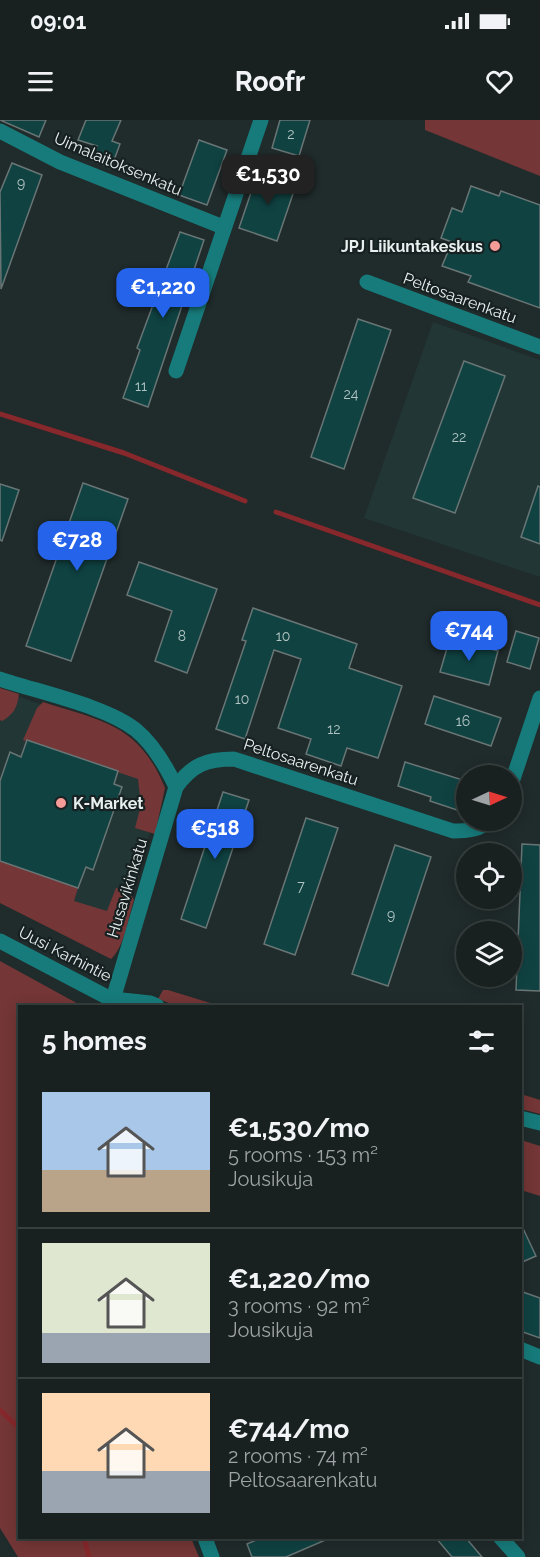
<!DOCTYPE html>
<html lang="en">
<head>
<meta charset="utf-8">
<style>
  :root { --surface:#182020; --page:#212829; --text:#f1f3f6; --muted:#9fa3a5; --line:#363e3e; --accent:#2563eb }
  body { margin:0; font-family:Raleway,sans-serif; background:var(--page); color:var(--text); height:100vh; display:flex; flex-direction:column; font-size:22px; white-space:nowrap }
  * { box-sizing:border-box; margin:0 }
  p { font-size:20px; color:var(--muted) }
  .icon { flex:none; width:33px; height:33px; fill:none; stroke:currentColor; stroke-width:2; stroke-linecap:round; stroke-linejoin:round }
  .map { position:relative; flex:1; overflow:hidden }
  .panel { position:absolute; left:18px; top:885px; width:504px; height:534px; display:flex; flex-direction:column; background:var(--surface); border-radius:0px; box-shadow:0 3px 15px #0003,0 0 0 2px var(--line) }
  .panel>* { flex:none }
  .needle { width:39px; rotate:86deg }
  .fabs { position:absolute; left:456px; top:645px; display:grid; gap:12px }
  .fabs a { display:grid; place-items:center; width:66px; height:66px; border-radius:50%; background:var(--surface); box-shadow:0 3px 15px #0003,0 0 0 2px var(--line); font-size:30px }
  .price { position:absolute; translate:-50% -51px; padding:0 14px; border-radius:12px; background:var(--accent); color:#fff; font-size:20px; line-height:39px; filter:drop-shadow(0 2px 3px #0008) }
  .price::after { content:''; position:absolute; left:50%; top:36px; width:18px; height:14px; margin-left:-9px; background:inherit; clip-path:polygon(0 0,100% 0,50% 100%) }
  .price.current { background:#222; color:#fff }
  ul { padding:0; list-style:none }
  li { display:flex; align-items:center; gap:18px; height:150px; padding:0 24px }
  li+li { border-top:2px solid var(--line) }
  li span { display:grid; place-items:center; flex:none; width:168px; height:120px; border-radius:0px; color:#555 }
  li>.icon { margin-inline-start:auto }
  span .icon { width:72px; height:72px; fill:#fffc; stroke-width:1 }
  li b { font-size:26px }
  h2 { display:flex; justify-content:space-between; align-items:center; height:72px; padding:0 24px; font-size:26px }
  .status { display:flex; justify-content:space-between; align-items:center; height:42px; padding:0 30px; background:var(--surface); direction:ltr }
  .status svg { height:16px; fill:currentColor }
  header { display:flex; justify-content:space-between; align-items:center; height:78px; padding:0 24px; background:var(--surface); font-size:27px; font-weight:700 }
  .map>svg:first-child { display:block }
  .built { fill:#233636 }
  .green { fill:#743636 }
  .lines { fill:none; stroke-linecap:round; stroke-linejoin:round }
  .stream { stroke:#86282c; stroke-width:5 }
  .building { fill:#104242; stroke:#697575; stroke-width:1.5 }
  .minor { stroke:#177b7b; stroke-width:15 }
  .poi-dot { fill:#f59b98; stroke:#172121; stroke-width:2 }
  .labels { text-anchor:middle; dominant-baseline:central; stroke-width:4.5; stroke-linejoin:round; paint-order:stroke }
  .number-label { font-size:14px; fill:#b2c4c3 }
  .street-label { font-size:16px; fill:#e8efee; stroke:#172121 }
  .poi-label { font-size:16px; font-weight:bold; fill:#e8efee; stroke:#172121; text-anchor:end }
</style>
</head>
<body>
<div class="status"><b>09:01</b><svg viewBox="0 0 49 12"><path d="M0 12V9h3v3zM5 12V6h3v6zM10 12V3h3v9zM15 12V0h3v12zM26 1h20v11H26zM47 4h2v5h-2z"/></svg></div>
<header><svg class="icon" aria-label="menu" viewBox="0 0 24 24"><path d="M4 6h16M4 12h16M4 18h16"/></svg>Roofr<svg class="icon" aria-label="heart" viewBox="0 0 24 24"><path d="M12 20l-8-8c-3-5 5-10 8-4 3-6 11-1 8 4z"/></svg></header>
<div class="map">
<svg width="540" height="1437" viewBox="0 0 540 1437">
  <rect width="100%" height="100%" fill="#202b2b"/>
  <g class="built">
    <path d="M 433,202 L 540,240 L 540,457 L 364,398 Z"/>
    <path d="M 0,570 L 117,611 L 164,665 L 113,835 L 0,770 Z"/>
  </g>
  <g class="green">
    <path d="M 425,0 L 540,0 L 540,56 L 425,10 Z"/>
    <path d="M 0,568 L 19,574 C 17,588 14,594 2,601 L 0,600 Z"/>
    <path d="M 43,582 C 102,601 139,604 165,668 L 155,714 L 135,708 L 141,685 L 138,659 L 23,620 L 37,588 Z"/>
    <path d="M 0,741 L 78,768 L 74,781 L 107,791 L 116,768 L 129,771 L 134,780 C 128,798 125,826 111,839 L 0,783 Z"/>
    <path d="M 0,841 L 82,886 L 20,886 L 20,1418 L 191,1418 L 199,1437 L 18,1437 L 0,1408 Z"/>
    <path d="M 163,870 L 168,870 L 220,886 L 177,886 L 158,879 Z"/>
    <path d="M 521,974 L 540,980 L 540,994 L 521,989 Z"/>
    <path d="M 521,1020 L 540,1026 L 540,1076 L 521,1070 Z"/>
  </g>
  <g class="lines">
    <g class="stream">
      <path d="M 0,294 L 124,333 L 245,381"/>
      <path d="M 276,392 L 540,485"/>
      <path d="M 0,1290 L 20,1309"/>
      <path d="M 84,1418 L 89,1437"/>
    </g>
  </g>
  <g class="building">
    <path d="M 0,0 L 46,0 L 39,17 Z"/>
    <path d="M 86,0 L 121,0 L 112,21 L 120,24 L 111,48 L 91,40 L 97,26 L 78,20 Z"/>
    <path d="M 280,0 L 310,0 L 299,36 L 272,28 Z"/>
    <path d="M 199,20 L 227,30 L 207,85 L 179,75 Z"/>
    <path d="M 12,43 L 42,55 L 1,169 L 0,72 Z"/>
    <path d="M 258,52 L 296,65 L 277,121 L 239,108 Z"/>
    <path d="M 471,66 L 499,76 L 501,71 L 540,85 L 540,188 L 468,162 L 471,156 L 442,146 L 452,122 L 441,118 L 452,88 L 462,92 Z"/>
    <path d="M 180,112 L 204,120 L 148,287 L 123,278 L 140,230 L 137,228 Z"/>
    <path d="M 358,199 L 391,210 L 344,349 L 311,337 Z"/>
    <path d="M 464,241 L 505,256 L 455,393 L 413,378 Z"/>
    <path d="M 83,363 L 128,379 L 71,541 L 26,526 Z"/>
    <path d="M 0,364 L 19,370 L 2,421 L 0,420 Z"/>
    <path d="M 538,366 L 540,367 L 540,424 L 521,417 Z"/>
    <path d="M 139,442 L 217,469 L 187,553 L 155,541 L 172,491 L 127,475 Z"/>
    <path d="M 253,488 L 357,524 L 349,548 L 402,566 L 378,638 L 347,628 L 341,646 L 306,634 L 311,619 L 278,608 L 301,539 L 274,530 L 245,619 L 216,609 L 246,521 L 242,520 Z"/>
    <path d="M 516,511 L 539,518 L 530,549 L 507,542 Z"/>
    <path d="M 450,518 L 498,531 L 489,565 L 440,552 Z"/>
    <path d="M 434,576 L 501,598 L 491,626 L 425,604 Z"/>
    <path d="M 27,620 L 118,651 L 114,664 L 122,667 L 93,750 L 86,747 L 78,768 L 0,741 L 0,661 L 10,632 L 21,637 Z"/>
    <path d="M 405,642 L 466,661 L 466,693 L 430,681 L 431,677 L 398,666 Z"/>
    <path d="M 223,672 L 249,680 L 206,808 L 181,799 Z"/>
    <path d="M 306,698 L 338,708 L 295,835 L 264,824 Z"/>
    <path d="M 522,724 L 540,725 L 540,871 L 516,870 Z"/>
    <path d="M 395,725 L 431,737 L 388,866 L 352,854 Z"/>
    <path d="M 520,1102 L 536,1136 L 520,1143 Z"/>
    <path d="M 520,1171 L 540,1178 L 540,1218 L 520,1211 Z"/>
    <path d="M 261,1418 L 330,1418 L 286,1437 L 252,1437 L 247,1424 Z"/>
    <path d="M 436,1418 L 466,1418 L 482,1437 L 452,1437 Z"/>
  </g>
  <g class="lines">
    <g class="minor">
      <path d="M 0,11 L 60,42 L 223,107"/>
      <path d="M 367,162 L 540,227"/>
      <path d="M 176,251 L 261,0"/>
      <path d="M 0,559 C 38,572 106,586 136,610 C 154,625 166,646 176,667"/>
      <path d="M 512,662 L 540,578"/>
      <path d="M 0,821 L 124,886"/>
      <path d="M 113,879 L 150,883 L 157,886"/>
      <path d="M 111,886 L 176,667 C 192,645 206,639 234,639 L 453,711 C 467,711 480,710 491,700"/>
      <path d="M 520,998 L 540,1003"/>
      <path d="M 520,1229 L 540,1237"/>
      <path d="M 205,1418 L 212,1437"/>
      <path d="M 501,1418 L 518,1437"/>
    </g>
  </g>
  <g class="poi-dot">
    <circle cx="495" cy="126" r="6"/>
    <circle cx="61" cy="683" r="6"/>
  </g>
  <g class="labels">
    <g class="number-label">
      <text x="291" y="14">2</text>
      <text x="21" y="63">9</text>
      <text x="141" y="266">11</text>
      <text x="351" y="274">24</text>
      <text x="459" y="317">22</text>
      <text x="182" y="516">8</text>
      <text x="283" y="516">10</text>
      <text x="242" y="579">10</text>
      <text x="463" y="601">16</text>
      <text x="334" y="609">12</text>
      <text x="301" y="766">7</text>
      <text x="391" y="795">9</text>
    </g>
    <g class="street-label">
      <text transform="translate(118 44) rotate(23)">Uimalaitoksenkatu</text>
      <text transform="translate(460 178) rotate(20)">Peltosaarenkatu</text>
      <text transform="translate(301 642) rotate(18)">Peltosaarenkatu</text>
      <text transform="translate(127 768) rotate(-73)">Husavikinkatu</text>
      <text transform="translate(65 834) rotate(27)">Uusi Karhintie</text>
    </g>
    <g class="poi-label">
      <text x="483" y="126">JPJ Liikuntakeskus</text>
      <text x="73" y="683" text-anchor="start">K-Market</text>
    </g>
  </g>
</svg>
<div class="fabs">
<a><svg class="needle" viewBox="-14 -14 28 28"><path d="M0-13l5 13h-10z" fill="#e53935"/><path d="M0 13l5-13h-10z" fill="#9fa3a5"/></svg></a>
<a><svg class="icon" aria-label="locate" viewBox="0 0 24 24"><circle cx="12" cy="12" r="6"/><path d="M12 2v4M12 18v4M2 12h4M18 12h4"/></svg></a>
<a><svg class="icon" aria-label="layers" viewBox="0 0 24 24"><path d="M12 4l9 5-9 5-9-5zM3 14l9 5 9-5"/></svg></a>
</div>
<b class="price current" style="left:268px;top:86px">€1,530</b>
<b class="price" style="left:163px;top:199px">€1,220</b>
<b class="price" style="left:77px;top:452px">€728</b>
<b class="price" style="left:469px;top:542px">€744</b>
<b class="price" style="left:215px;top:740px">€518</b>
<section class="panel">
<h2>5 homes<svg class="icon" aria-label="filters" viewBox="0 0 24 24"><path d="M4 7h16M4 17h16"/><circle cx="9" cy="7" r="2"/><circle cx="15" cy="17" r="2"/></svg></h2>
<ul>
<li><span style="background:linear-gradient(#a9c7e8 65%,#b9a48a 0)"><svg class="icon" aria-label="home" viewBox="0 0 24 24"><path d="M3 11l9-7 9 7M6 9v11h12V9"/></svg></span><div><b>€1,530/mo</b><p>5 rooms · 153 m²</p><p>Jousikuja</p></div></li>
<li><span style="background:linear-gradient(#dfe7d0 75%,#9aa5b1 0)"><svg class="icon" aria-label="home" viewBox="0 0 24 24"><path d="M3 11l9-7 9 7M6 9v11h12V9"/></svg></span><div><b>€1,220/mo</b><p>3 rooms · 92 m²</p><p>Jousikuja</p></div></li>
<li><span style="background:linear-gradient(#ffd9b3 65%,#9aa5b1 0)"><svg class="icon" aria-label="home" viewBox="0 0 24 24"><path d="M3 11l9-7 9 7M6 9v11h12V9"/></svg></span><div><b>€744/mo</b><p>2 rooms · 74 m²</p><p>Peltosaarenkatu</p></div></li>
</ul>
</section>
</div>
</body>
</html>
